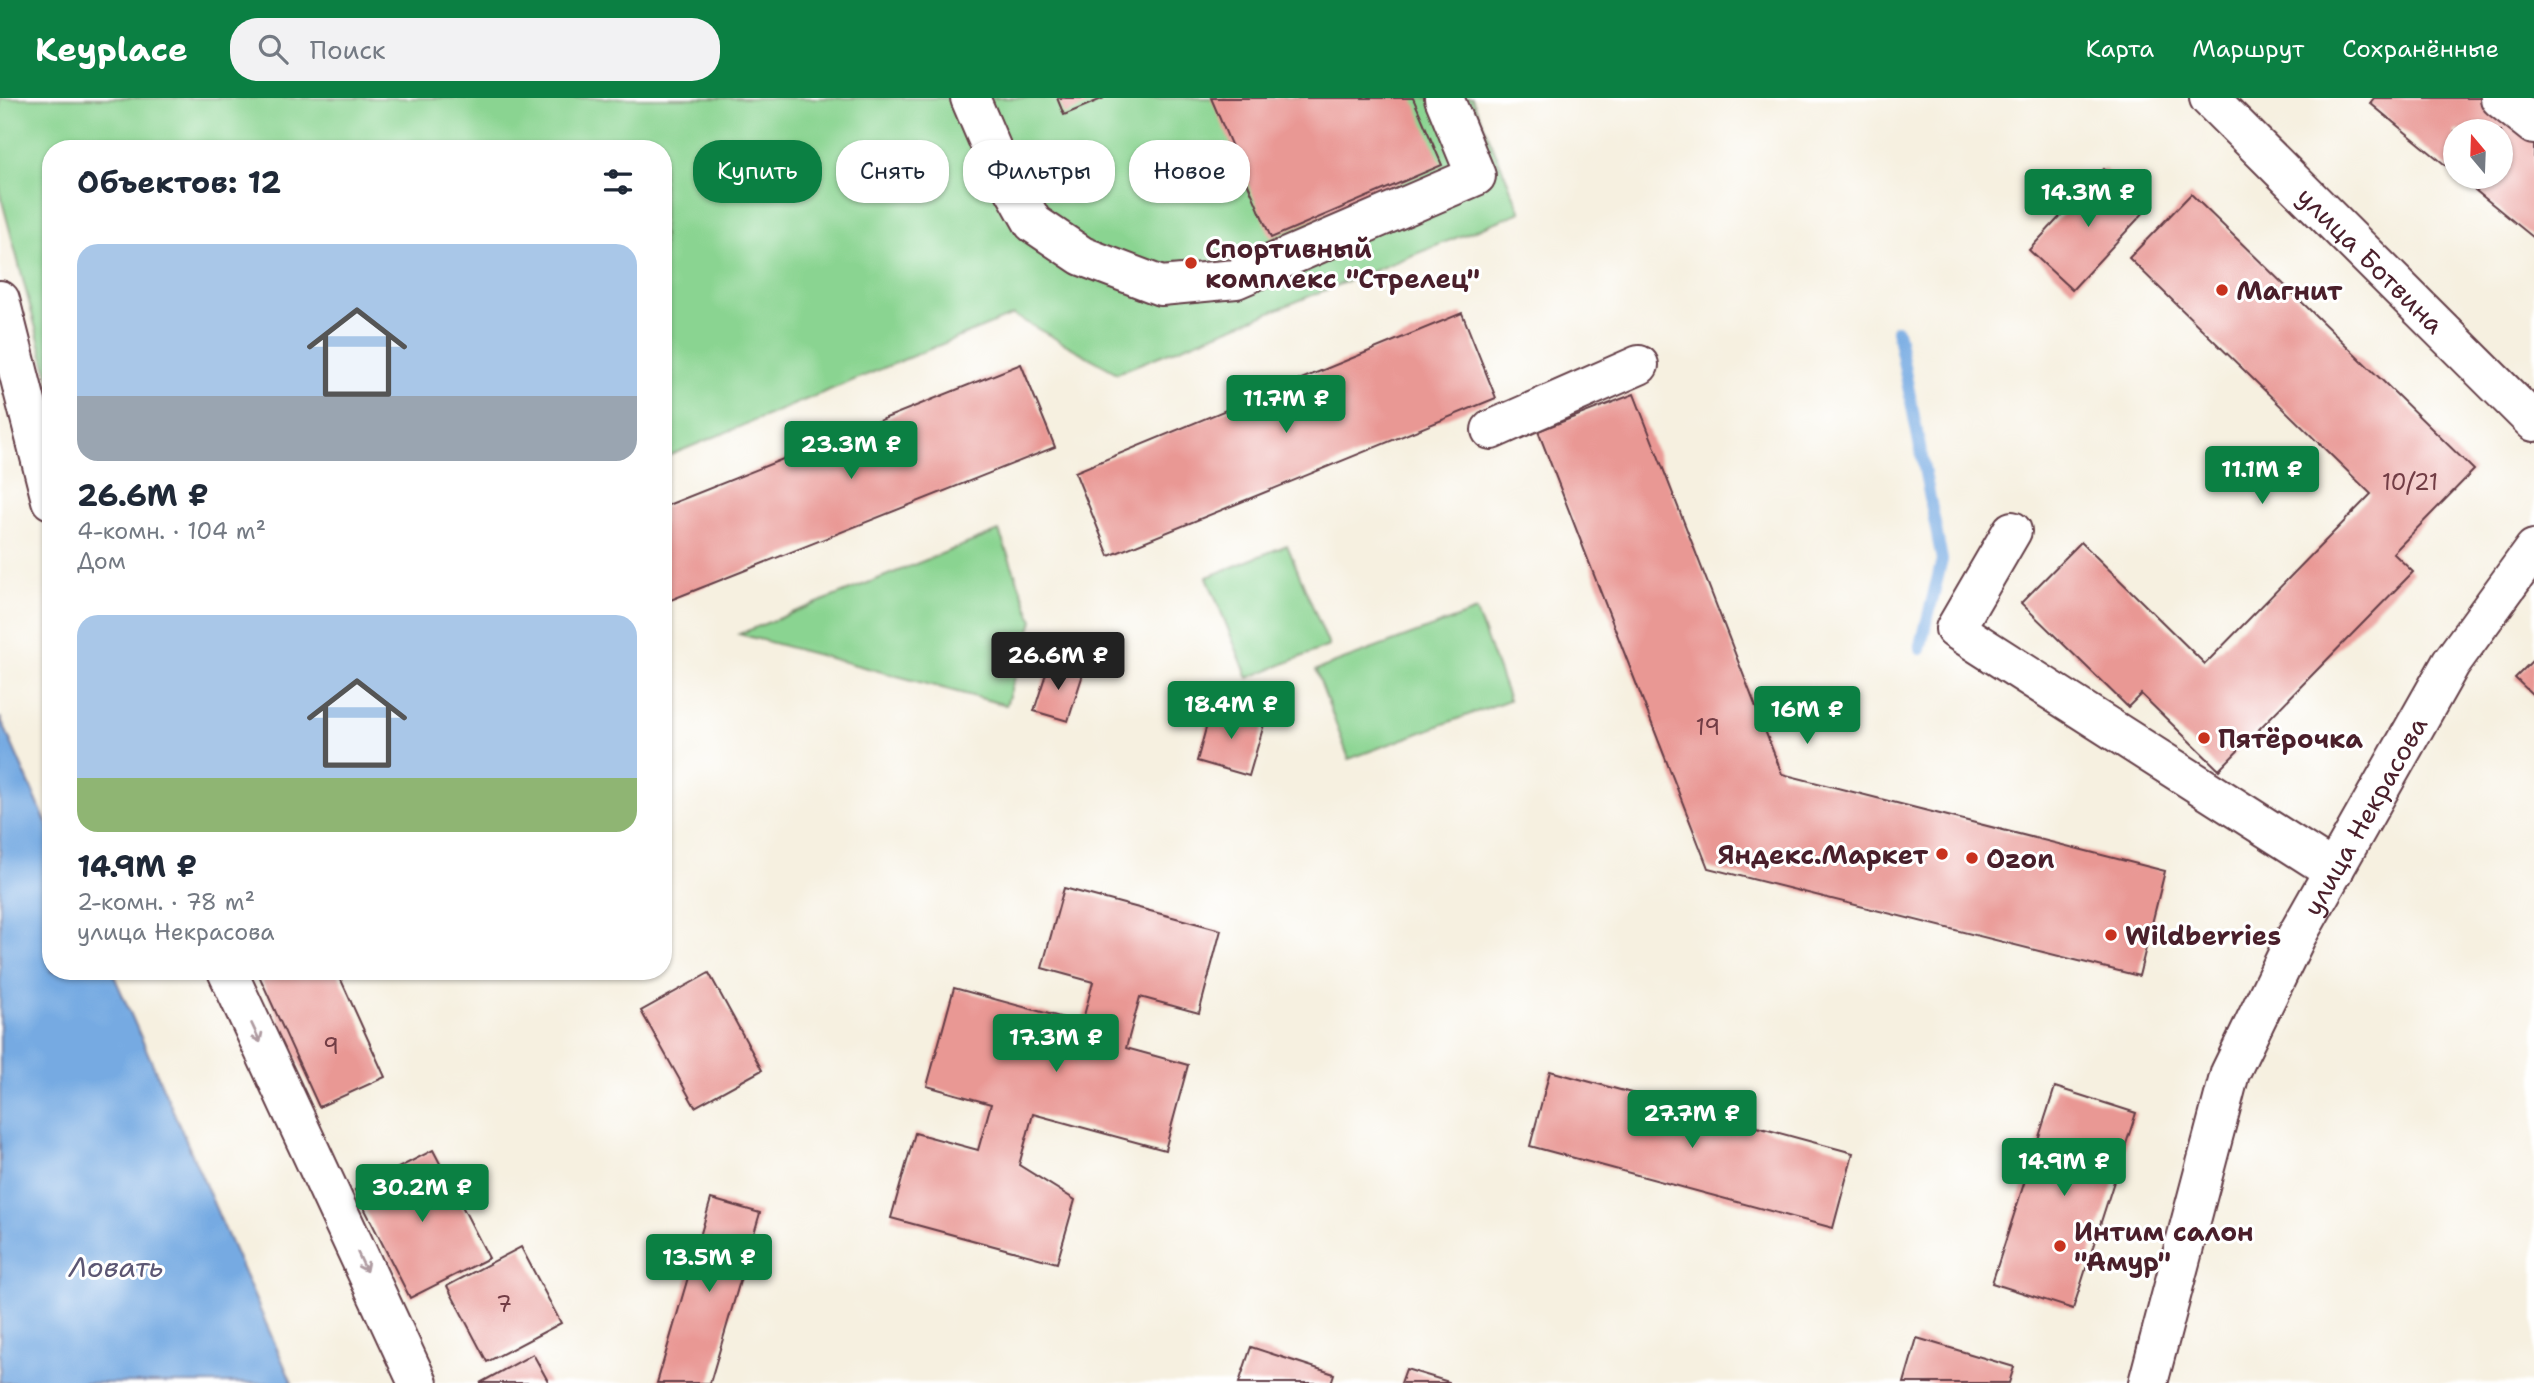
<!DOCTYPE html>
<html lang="ru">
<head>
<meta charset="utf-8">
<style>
  :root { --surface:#fff; --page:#f2f2f3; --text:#1f2937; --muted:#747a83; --accent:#0b8043 }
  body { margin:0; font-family:"Shantell Sans",sans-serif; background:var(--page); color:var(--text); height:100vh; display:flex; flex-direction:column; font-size:26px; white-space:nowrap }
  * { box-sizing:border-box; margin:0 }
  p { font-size:23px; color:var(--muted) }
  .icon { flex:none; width:38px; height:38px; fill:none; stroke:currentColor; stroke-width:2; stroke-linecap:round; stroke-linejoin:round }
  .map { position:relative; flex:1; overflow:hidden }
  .sheet { position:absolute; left:42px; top:42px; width:630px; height:840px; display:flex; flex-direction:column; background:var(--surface); border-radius:28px; box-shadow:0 2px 5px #0004 }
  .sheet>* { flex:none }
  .guide { position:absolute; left:693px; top:42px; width:665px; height:63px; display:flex; gap:14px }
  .needle { width:46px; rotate:341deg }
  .tools { position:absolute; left:2443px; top:21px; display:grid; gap:14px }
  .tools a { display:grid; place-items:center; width:70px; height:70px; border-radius:50%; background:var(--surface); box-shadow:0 2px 5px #0004; font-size:35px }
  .price { position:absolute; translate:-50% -60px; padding:0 16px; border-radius:7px; background:var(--accent); color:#fff; font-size:23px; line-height:46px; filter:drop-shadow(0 2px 4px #0008) }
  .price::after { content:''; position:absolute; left:50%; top:42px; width:21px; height:16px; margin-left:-10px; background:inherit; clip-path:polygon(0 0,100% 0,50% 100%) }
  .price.active { background:#222; color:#fff }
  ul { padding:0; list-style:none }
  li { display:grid; align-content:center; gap:14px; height:371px; padding:0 35px }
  li span { display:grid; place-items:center; height:217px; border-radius:21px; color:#555 }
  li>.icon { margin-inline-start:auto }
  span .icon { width:126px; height:126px; fill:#fffc; stroke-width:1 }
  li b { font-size:30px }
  h2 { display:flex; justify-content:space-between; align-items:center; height:84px; padding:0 35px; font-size:30px }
  .chip { padding:0 24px; border-radius:28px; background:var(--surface); box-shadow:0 2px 5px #0004; font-size:24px; line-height:63px }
  .chip.active { background:var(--accent); color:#fff }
  header { display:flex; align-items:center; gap:42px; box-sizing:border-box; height:98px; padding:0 35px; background:var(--accent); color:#fff }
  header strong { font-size:33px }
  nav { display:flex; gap:38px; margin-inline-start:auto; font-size:24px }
  .search { width:490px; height:63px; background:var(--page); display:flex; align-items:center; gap:18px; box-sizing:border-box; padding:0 24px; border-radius:28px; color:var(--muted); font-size:26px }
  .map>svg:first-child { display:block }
  .green { fill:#8ad491; stroke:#6a7a5e; stroke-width:2 }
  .water { fill:#76aae2; stroke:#606486; stroke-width:2 }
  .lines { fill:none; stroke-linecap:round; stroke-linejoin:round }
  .stream { stroke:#76aae2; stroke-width:12 }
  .building { fill:#e99894 }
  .minor-casing { stroke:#643e46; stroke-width:42 }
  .major-casing { stroke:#643e46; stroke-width:42 }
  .minor { stroke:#fff; stroke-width:38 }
  .major { stroke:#fff; stroke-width:38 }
  .oneway { stroke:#ae9aa0 }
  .poi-dot { fill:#c8321e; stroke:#fff; stroke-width:2.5 }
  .labels { text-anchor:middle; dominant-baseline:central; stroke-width:6; stroke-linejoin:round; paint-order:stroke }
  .number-label { font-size:23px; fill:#723d45 }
  .poi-label { font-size:26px; font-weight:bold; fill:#4a1f2b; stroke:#fff; text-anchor:start }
  .street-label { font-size:26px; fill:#4a1f2b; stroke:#fff }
  .water-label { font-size:28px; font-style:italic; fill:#5c5774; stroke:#fff }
</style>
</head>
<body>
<header>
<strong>Keyplace</strong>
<div class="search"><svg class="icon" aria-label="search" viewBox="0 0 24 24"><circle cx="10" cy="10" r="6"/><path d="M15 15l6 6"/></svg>Поиск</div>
<nav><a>Карта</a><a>Маршрут</a><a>Сохранённые</a></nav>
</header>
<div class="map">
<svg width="2534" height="1285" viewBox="0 0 2534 1285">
  <rect width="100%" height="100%" fill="#fff"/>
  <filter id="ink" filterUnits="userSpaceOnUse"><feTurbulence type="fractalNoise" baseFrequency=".0143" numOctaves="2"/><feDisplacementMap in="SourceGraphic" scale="14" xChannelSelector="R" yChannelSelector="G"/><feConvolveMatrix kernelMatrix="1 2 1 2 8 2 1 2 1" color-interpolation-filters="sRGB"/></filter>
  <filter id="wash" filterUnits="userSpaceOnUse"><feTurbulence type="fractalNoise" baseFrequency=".00686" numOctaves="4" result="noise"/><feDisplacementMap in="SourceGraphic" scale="28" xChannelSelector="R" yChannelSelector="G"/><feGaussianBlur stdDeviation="1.57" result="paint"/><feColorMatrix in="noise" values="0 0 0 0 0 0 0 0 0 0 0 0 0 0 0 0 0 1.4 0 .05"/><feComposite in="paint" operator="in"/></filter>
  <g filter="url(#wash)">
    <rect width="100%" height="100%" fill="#f6f0e0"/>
    <g class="green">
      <path d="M 0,0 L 1472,0 L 1521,114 L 1117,275 L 1013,217 L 663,360 L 663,51 L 51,51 L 51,287 L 0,95 Z"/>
      <path d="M 999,433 L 1033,523 L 1006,607 L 739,536 Z"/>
      <path d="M 1287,447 L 1329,548 L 1248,580 L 1207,479 Z"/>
      <path d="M 1476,513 L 1509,602 L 1349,661 L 1316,572 Z"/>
    </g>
    <path class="water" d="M 0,619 L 51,735 L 51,873 L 112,873 L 292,1285 L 0,1285 Z"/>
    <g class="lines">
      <path class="stream" d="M 1897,232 L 1942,462 L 1920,551"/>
    </g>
    <g id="blocks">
      <g class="building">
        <path d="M 1057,0 L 1104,0 L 1064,17 Z"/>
        <path d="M 1211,0 L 1413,0 L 1442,67 L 1271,140 Z"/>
        <path d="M 2374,0 L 2480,0 L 2534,45 L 2534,140 L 2459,79 L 2501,79 L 2501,33 L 2455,33 L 2455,75 L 2370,5 Z"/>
        <path d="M 2104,71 L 2147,111 L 2072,192 L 2029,152 Z"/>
        <path d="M 2191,96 L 2474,372 L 2393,455 L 2413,474 L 2219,672 L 2141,596 L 2128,609 L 2021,505 L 2081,444 L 2205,566 L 2371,396 L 2129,160 Z"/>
        <path d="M 1462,215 L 1496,300 L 1109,458 L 1075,374 Z"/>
        <path d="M 1021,266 L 1055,349 L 663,505 L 663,409 Z"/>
        <path d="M 1634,296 L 1782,676 L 2165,773 L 2139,878 L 1708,770 L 1538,333 Z"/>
        <path d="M 2534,561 L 2534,598 L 2515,580 Z"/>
        <path d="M 1049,566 L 1083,576 L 1068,623 L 1034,613 Z"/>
        <path d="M 1212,608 L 1265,623 L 1249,678 L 1197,663 Z"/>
        <path d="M 1064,790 L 1221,832 L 1199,915 L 1140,899 L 1126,950 L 1188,967 L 1165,1052 L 1033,1016 L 1019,1067 L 1075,1102 L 1057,1165 L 891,1120 L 915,1035 L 978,1052 L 991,1006 L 927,988 L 954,890 L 1082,925 L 1093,884 L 1042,870 Z"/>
        <path d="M 257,873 L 337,873 L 385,979 L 319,1009 Z"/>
        <path d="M 709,875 L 762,972 L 695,1009 L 641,913 Z"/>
        <path d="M 1550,973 L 1853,1055 L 1833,1130 L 1530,1048 Z"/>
        <path d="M 2055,989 L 2136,1015 L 2073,1211 L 1992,1185 Z"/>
        <path d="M 433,1052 L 489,1160 L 410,1200 L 355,1092 Z"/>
        <path d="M 711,1101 L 760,1115 L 710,1285 L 657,1285 Z"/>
        <path d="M 521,1149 L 561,1225 L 487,1264 L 447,1188 Z"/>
        <path d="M 1917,1240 L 2014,1269 L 2009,1285 L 1904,1285 Z"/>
        <path d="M 1251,1249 L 1334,1276 L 1331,1285 L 1239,1285 Z"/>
        <path d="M 533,1256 L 549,1285 L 480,1285 Z"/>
        <path d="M 1406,1271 L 1449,1284 L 1449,1285 L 1401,1285 Z"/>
      </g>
    </g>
  </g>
  <g filter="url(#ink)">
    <use href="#blocks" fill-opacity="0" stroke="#643e46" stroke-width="2"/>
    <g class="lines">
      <defs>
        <g id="minor">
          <path d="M 970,0 L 994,56 L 1033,125 L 1082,158 L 1161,188 L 1236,181 L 1476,78 L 1444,0"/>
          <path d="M 2500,0 L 2534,27"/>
          <path d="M 0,202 L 51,402"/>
          <path d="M 1491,332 L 1639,267"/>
          <path d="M 2012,433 L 1955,531 L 2334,773"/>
          <path d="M 227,873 L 418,1285"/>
          <path id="s1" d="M 2148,1285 L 2230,975 L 2296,839 L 2451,565 L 2534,451"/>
        </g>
        <g id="major">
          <path id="s2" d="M 2209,0 L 2534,324"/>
        </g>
      </defs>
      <use href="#minor" class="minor-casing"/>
      <use href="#major" class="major-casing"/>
      <use href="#minor" class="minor"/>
      <use href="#major" class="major"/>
    </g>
    <defs><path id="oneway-shaft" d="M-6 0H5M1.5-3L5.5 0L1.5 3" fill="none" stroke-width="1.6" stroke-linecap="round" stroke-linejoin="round" transform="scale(1.75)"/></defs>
    <g class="oneway">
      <use href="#oneway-shaft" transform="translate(256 935) rotate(65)"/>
      <use href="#oneway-shaft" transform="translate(362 1164) rotate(65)"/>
    </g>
  </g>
  <g class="poi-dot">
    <circle cx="1191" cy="165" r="7"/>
    <circle cx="2222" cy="192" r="7"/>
    <circle cx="2204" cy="640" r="7"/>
    <circle cx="1942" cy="756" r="7"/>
    <circle cx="1972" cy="760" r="7"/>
    <circle cx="2111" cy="837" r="7"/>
    <circle cx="2060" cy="1148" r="7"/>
  </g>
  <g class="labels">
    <g class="number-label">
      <text x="2410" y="384">10/21</text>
      <text x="1708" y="629">19</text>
      <text x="331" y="948">9</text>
      <text x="504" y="1206">7</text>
    </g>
    <g class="poi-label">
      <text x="1205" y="150">Спортивный<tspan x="1205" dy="30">комплекс "Стрелец"</tspan></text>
      <text x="2236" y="192">Магнит</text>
      <text x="2218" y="640">Пятёрочка</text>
      <text x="1928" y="756" text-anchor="end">Яндекс.Маркет</text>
      <text x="1986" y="760">Ozon</text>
      <text x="2125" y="837">Wildberries</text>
      <text x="2074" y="1133">Интим салон<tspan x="2074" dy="30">"Амур"</tspan></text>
    </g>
    <g class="street-label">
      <text stroke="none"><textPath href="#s2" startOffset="229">улица Ботвина</textPath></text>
      <text stroke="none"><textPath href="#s1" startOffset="611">улица Некрасова</textPath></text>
    </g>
    <g class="water-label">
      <text x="116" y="1169">Ловать</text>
    </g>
  </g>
</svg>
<div class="tools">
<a><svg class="needle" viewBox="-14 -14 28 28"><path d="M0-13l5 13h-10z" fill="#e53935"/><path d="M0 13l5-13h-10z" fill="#747a83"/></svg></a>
</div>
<b class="price" style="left:2088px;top:131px">14.3M ₽</b>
<b class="price" style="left:1286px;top:337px">11.7M ₽</b>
<b class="price" style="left:851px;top:383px">23.3M ₽</b>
<b class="price" style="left:2262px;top:408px">11.1M ₽</b>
<b class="price active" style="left:1058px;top:594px">26.6M ₽</b>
<b class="price" style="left:1231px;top:643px">18.4M ₽</b>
<b class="price" style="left:1807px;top:648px">16M ₽</b>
<b class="price" style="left:1056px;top:976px">17.3M ₽</b>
<b class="price" style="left:1692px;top:1052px">27.7M ₽</b>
<b class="price" style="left:2064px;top:1100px">14.9M ₽</b>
<b class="price" style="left:422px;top:1126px">30.2M ₽</b>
<b class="price" style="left:709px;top:1196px">13.5M ₽</b>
<div class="guide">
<a class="chip active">Купить</a>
<a class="chip">Снять</a>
<a class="chip">Фильтры</a>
<a class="chip">Новое</a>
</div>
<section class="sheet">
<h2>Объектов: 12<svg class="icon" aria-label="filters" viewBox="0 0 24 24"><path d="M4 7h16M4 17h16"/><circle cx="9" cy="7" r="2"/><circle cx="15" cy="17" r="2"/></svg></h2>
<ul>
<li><span style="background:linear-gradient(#a9c7e8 70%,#9aa5b1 0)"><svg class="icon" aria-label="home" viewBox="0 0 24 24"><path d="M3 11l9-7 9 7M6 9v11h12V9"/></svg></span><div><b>26.6M ₽</b><p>4-комн. · 104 m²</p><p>Дом</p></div></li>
<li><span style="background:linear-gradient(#a9c7e8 75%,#8fb573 0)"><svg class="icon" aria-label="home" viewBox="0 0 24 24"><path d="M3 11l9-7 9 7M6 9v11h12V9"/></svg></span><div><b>14.9M ₽</b><p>2-комн. · 78 m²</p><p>улица Некрасова</p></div></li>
</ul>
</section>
</div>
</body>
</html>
